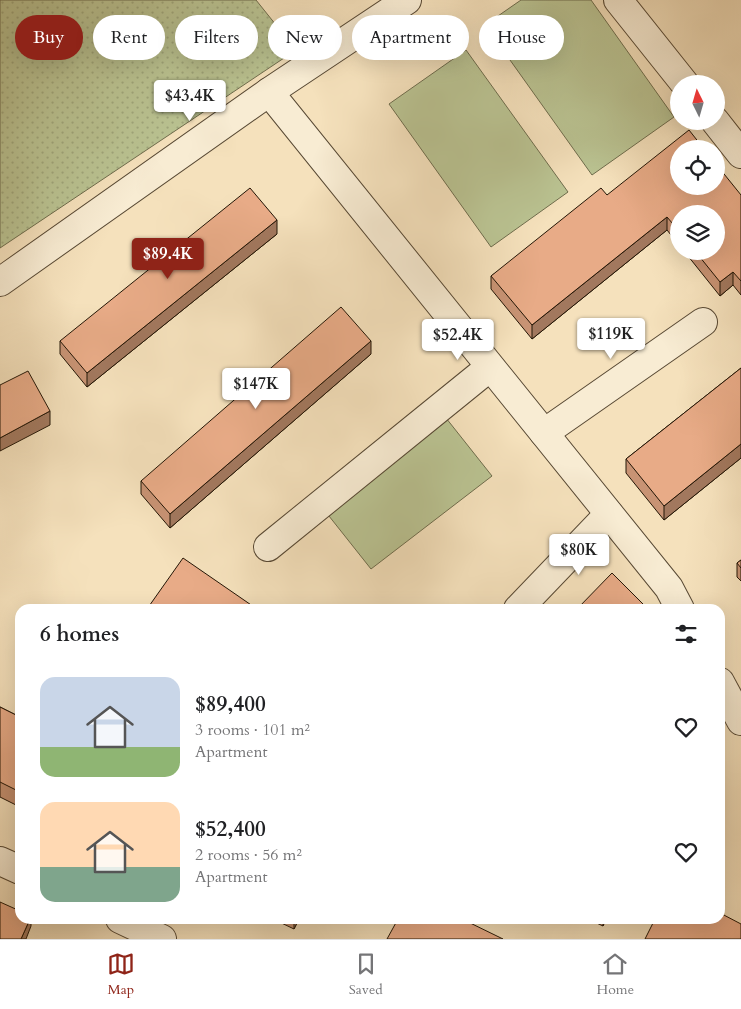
<!DOCTYPE html>
<html lang="en">
<head>
<meta charset="utf-8">
<style>
  :root { --surface:#fff; --page:#f2f2f2; --text:#202124; --muted:#757577; --line:#e0e0e0; --accent:#8f2418 }
  body { margin:0; font-family:Cardo,serif; background:var(--page); color:var(--text); height:100vh; display:flex; flex-direction:column; font-size:19px; white-space:nowrap }
  * { box-sizing:border-box; margin:0 }
  p { font-size:16px; color:var(--muted) }
  .icon { flex:none; width:28px; height:28px; fill:none; stroke:currentColor; stroke-width:2; stroke-linecap:round; stroke-linejoin:round }
  .map { position:relative; flex:1; overflow:hidden }
  .sheet { position:absolute; left:15px; top:604px; width:710px; height:320px; display:flex; flex-direction:column; background:var(--surface); border-radius:15px; box-shadow:0 5px 20px #0002 }
  .sheet>* { flex:none }
  .top-card { position:absolute; left:15px; top:15px; width:711px; height:45px; display:flex; gap:10px }
  .needle { width:32px; rotate:355deg }
  .buttons { position:absolute; left:670px; top:75px; display:grid; gap:10px }
  .buttons a { display:grid; place-items:center; width:55px; height:55px; border-radius:50%; background:var(--surface); box-shadow:0 5px 20px #0002; font-size:25px }
  .price { position:absolute; translate:-50% -42px; padding:0 11px; border-radius:5px; background:#fff; color:#222; font-size:16px; line-height:32px; filter:drop-shadow(0 1px 2px #0008) }
  .price::after { content:''; position:absolute; left:50%; top:30px; width:15px; height:11px; margin-left:-8px; background:inherit; clip-path:polygon(0 0,100% 0,50% 100%) }
  .price.current { background:var(--accent); color:#fff }
  ul { padding:0; list-style:none }
  li { display:flex; align-items:center; gap:15px; height:125px; padding:0 25px }
  li span { display:grid; place-items:center; flex:none; width:140px; height:100px; border-radius:15px; color:#555 }
  li>.icon { margin-inline-start:auto }
  span .icon { width:60px; height:60px; fill:#fffc; stroke-width:1 }
  li b { font-size:21px }
  h2 { display:flex; justify-content:space-between; align-items:center; height:60px; padding:0 25px; font-size:21px }
  .tag { padding:0 18px; border-radius:22px; background:var(--surface); box-shadow:0 5px 20px #0002; font-size:18px; line-height:45px }
  .tag.current { background:var(--accent); color:#fff }
  .menu { display:flex; justify-content:space-around; align-items:center; height:70px; border-top:1px solid var(--line); background:var(--surface); font-size:14px; color:var(--muted) }
  .menu a { display:grid; justify-items:center; gap:2px }
  .menu .current { color:var(--accent) }
  .map>svg:first-child { display:block }
  .grass { fill:url(#grass-dots); stroke:#6e6c4c }
  .park { fill:#bac392; stroke:#6e6c4c }
  .lines { fill:none; stroke-linecap:round; stroke-linejoin:round }
  .street-casing { stroke:#584934; stroke-width:30 }
  .street { stroke:#f8ecd3; stroke-width:28 }
  .wall { fill:#c89374; stroke:#231606 }
  .shaded-wall { fill:#a2785e; stroke:#231606 }
  .building { fill:#e8ab87; stroke:#231606 }
</style>
</head>
<body>
<div class="map">
<svg width="741" height="939" viewBox="0 0 741 939">
  <defs>
    <pattern id="grass-dots" width="8" height="8" patternUnits="userSpaceOnUse" patternTransform="scale(1.25)"><rect width="8" height="8" fill="#bac392"/><path d="M2 2h.1M6 6h.1" fill="none" stroke="#a0a77c" stroke-width="1.8" stroke-linecap="round"/></pattern>
  </defs>
  <rect width="100%" height="100%" fill="#f5e1bc"/>
  <filter id="stains"><feTurbulence type="fractalNoise" baseFrequency=".004" numOctaves="4"/><feColorMatrix values="0 0 0 0 .2 0 0 0 0 .09 0 0 0 0 .02 0 0 0 .5 -.17"/></filter>
  <radialGradient id="worn" r=".72"><stop offset=".6" stop-color="#630" stop-opacity="0"/><stop offset="1" stop-color="#630" stop-opacity=".3"/></radialGradient>
  <path class="grass" d="M 0,0 L 256,0 L 296,50 L 0,248 Z"/>
  <g class="park">
    <path d="M 521,0 L 591,0 L 674,117 L 592,175 L 485,25 Z"/>
    <path d="M 466,50 L 568,192 L 491,247 L 389,104 Z"/>
    <path d="M 446,418 L 492,476 L 371,569 L 325,511 Z"/>
  </g>
  <g class="lines">
    <defs>
      <g id="street">
        <path d="M 618,0 L 685,84"/>
        <path d="M 269,92 L 669,588 L 680,609"/>
        <path d="M 715,121 L 741,154"/>
        <path d="M 0,282 L 269,92 L 407,0"/>
        <path d="M 544,433 L 703,322"/>
        <path d="M 268,547 L 490,367"/>
        <path d="M 518,609 L 609,514"/>
        <path d="M 720,682 L 741,721"/>
        <path d="M 0,861 L 20,870"/>
        <path d="M 120,919 L 162,939"/>
      </g>
    </defs>
    <use href="#street" class="street-casing"/>
    <use href="#street" class="street"/>
  </g>
  <g class="wall">
    <path d="M 607,195 L 741,195 L 741,295 L 733,285 L 720,296 L 684,251 L 716,251 L 679,214 L 679,245 L 667,230 L 532,339 L 491,289 L 491,276 Z"/>
    <path d="M 277,234 L 87,387 L 60,354 L 60,341 Z"/>
    <path d="M 371,354 L 170,528 L 141,494 L 141,481 Z"/>
    <path d="M 741,368 L 741,458 L 664,520 L 626,473 L 626,459 Z"/>
    <path d="M 741,560 L 741,581 L 737,577 L 737,563 Z"/>
    <path d="M 0,707 L 20,717 L 20,807 L 0,797 Z"/>
    <path d="M 273,919 L 299,919 L 294,929 Z"/>
    <path d="M 588,919 L 606,919 L 603,926 Z"/>
  </g>
  <g class="shaded-wall">
    <path d="M 667,217 L 667,230 L 532,339 L 532,325 Z"/>
    <path d="M 277,220 L 277,234 L 87,387 L 87,373 Z"/>
    <path d="M 733,272 L 733,285 L 720,296 L 720,282 Z"/>
    <path d="M 371,341 L 371,354 L 170,528 L 170,514 Z"/>
    <path d="M 50,411 L 50,425 L 0,451 L 0,438 Z"/>
    <path d="M 741,444 L 741,458 L 664,520 L 664,506 Z"/>
    <path d="M 30,919 L 31,919 L 31,926 L 26,939 L 21,939 Z"/>
    <path d="M 294,919 L 299,919 L 294,929 Z"/>
    <path d="M 603,919 L 606,919 L 603,926 Z"/>
  </g>
  <g class="building">
    <path d="M 689,130 L 704,149 L 679,149 L 679,186 L 716,186 L 716,164 L 741,195 L 741,281 L 733,272 L 720,282 L 695,251 L 716,251 L 716,214 L 679,214 L 679,231 L 667,217 L 532,325 L 491,276 L 601,188 L 607,195 Z"/>
    <path d="M 250,188 L 277,220 L 87,373 L 60,341 Z"/>
    <path d="M 341,307 L 371,341 L 170,514 L 141,481 Z"/>
    <path d="M 741,368 L 741,444 L 664,506 L 626,459 Z"/>
    <path d="M 28,371 L 50,411 L 0,438 L 0,385 Z"/>
    <path d="M 183,558 L 257,609 L 147,609 Z"/>
    <path d="M 741,560 L 741,568 L 737,563 Z"/>
    <path d="M 612,573 L 648,609 L 577,609 Z"/>
    <path d="M 0,707 L 20,717 L 20,792 L 0,782 Z"/>
    <path d="M 0,902 L 20,911 L 20,919 L 30,919 L 21,939 L 0,939 Z"/>
    <path d="M 720,913 L 741,924 L 741,939 L 645,939 L 655,919 L 720,919 Z"/>
    <path d="M 398,919 L 462,919 L 503,939 L 387,939 Z"/>
  </g>
  <rect width="100%" height="100%" filter="url(#stains)"/>
  <rect width="100%" height="100%" fill="url(#worn)"/>
</svg>
<div class="buttons">
<a><svg class="needle" viewBox="-14 -14 28 28"><path d="M0-13l5 13h-10z" fill="#e53935"/><path d="M0 13l5-13h-10z" fill="#757577"/></svg></a>
<a><svg class="icon" aria-label="locate" viewBox="0 0 24 24"><circle cx="12" cy="12" r="6"/><path d="M12 2v4M12 18v4M2 12h4M18 12h4"/></svg></a>
<a><svg class="icon" aria-label="layers" viewBox="0 0 24 24"><path d="M12 4l9 5-9 5-9-5zM3 14l9 5 9-5"/></svg></a>
</div>
<b class="price" style="left:190px;top:122px">$43.4K</b>
<b class="price current" style="left:168px;top:280px">$89.4K</b>
<b class="price" style="left:611px;top:360px">$119K</b>
<b class="price" style="left:458px;top:361px">$52.4K</b>
<b class="price" style="left:256px;top:410px">$147K</b>
<b class="price" style="left:579px;top:576px">$80K</b>
<div class="top-card">
<a class="tag current">Buy</a>
<a class="tag">Rent</a>
<a class="tag">Filters</a>
<a class="tag">New</a>
<a class="tag">Apartment</a>
<a class="tag">House</a>
</div>
<section class="sheet">
<h2>6 homes<svg class="icon" aria-label="filters" viewBox="0 0 24 24"><path d="M4 7h16M4 17h16"/><circle cx="9" cy="7" r="2"/><circle cx="15" cy="17" r="2"/></svg></h2>
<ul>
<li><span style="background:linear-gradient(#c9d6e8 70%,#8fb573 0)"><svg class="icon" aria-label="home" viewBox="0 0 24 24"><path d="M3 11l9-7 9 7M6 9v11h12V9"/></svg></span><div><b>$89,400</b><p>3 rooms · 101 m²</p><p>Apartment</p></div><svg class="icon" aria-label="heart" viewBox="0 0 24 24"><path d="M12 20l-8-8c-3-5 5-10 8-4 3-6 11-1 8 4z"/></svg></li>
<li><span style="background:linear-gradient(#ffd9b3 65%,#7fa58c 0)"><svg class="icon" aria-label="home" viewBox="0 0 24 24"><path d="M3 11l9-7 9 7M6 9v11h12V9"/></svg></span><div><b>$52,400</b><p>2 rooms · 56 m²</p><p>Apartment</p></div><svg class="icon" aria-label="heart" viewBox="0 0 24 24"><path d="M12 20l-8-8c-3-5 5-10 8-4 3-6 11-1 8 4z"/></svg></li>
</ul>
</section>
</div>
<nav class="menu">
<a class="current"><svg class="icon" aria-label="map" viewBox="0 0 24 24"><path d="M3 6l6-2 6 2 6-2v14l-6 2-6-2-6 2zM9 4v14M15 6v14"/></svg>Map</a>
<a><svg class="icon" aria-label="saved" viewBox="0 0 24 24"><path d="M7 4h10v16l-5-4-5 4z"/></svg>Saved</a>
<a><svg class="icon" aria-label="home" viewBox="0 0 24 24"><path d="M3 11l9-7 9 7M6 9v11h12V9"/></svg>Home</a>
</nav>
</body>
</html>
